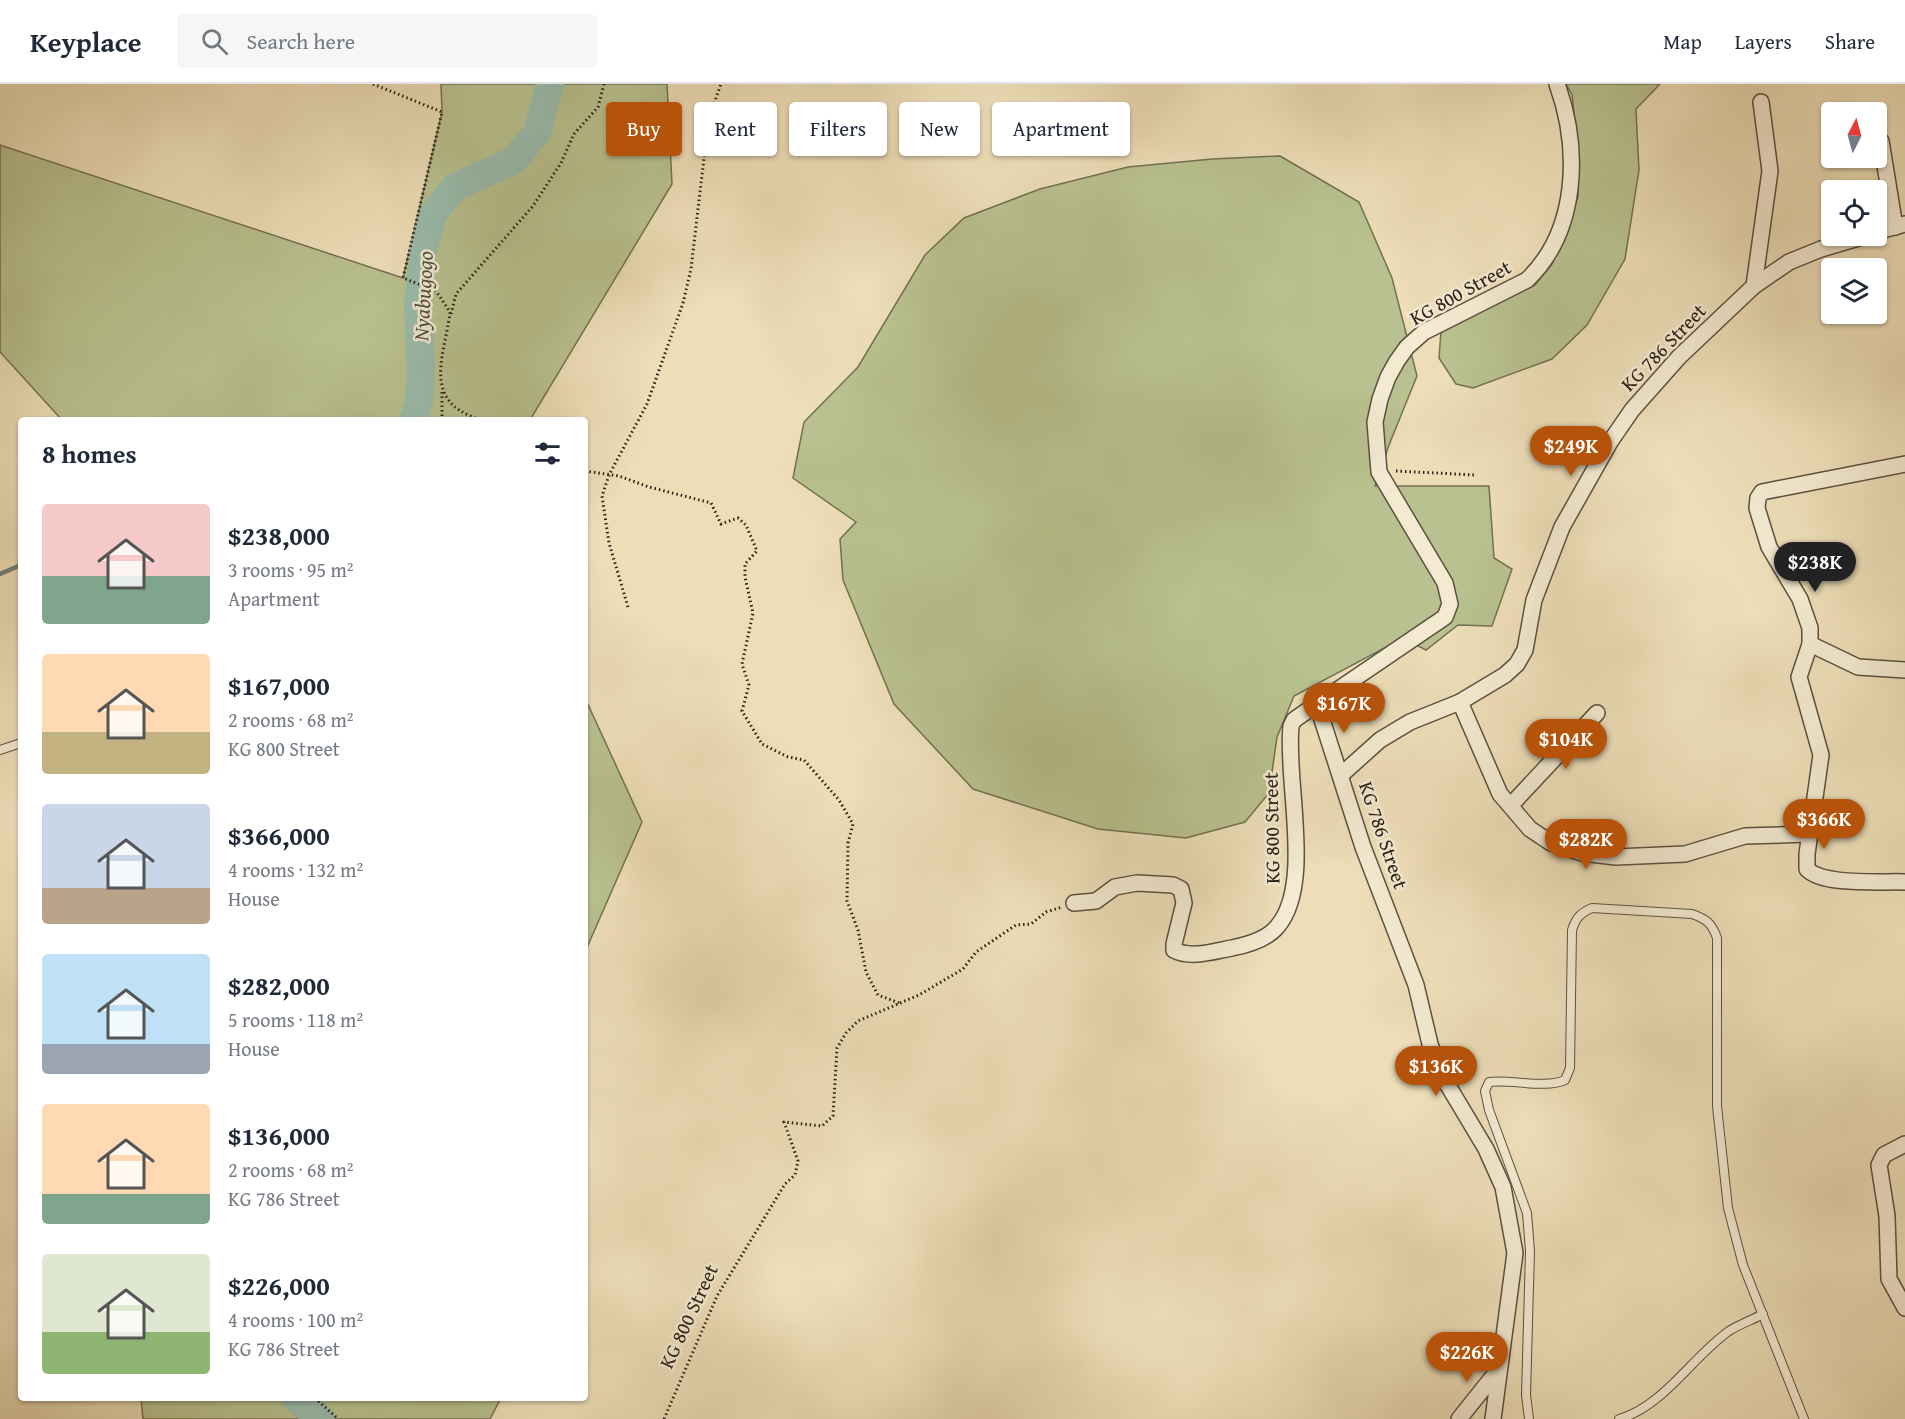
<!DOCTYPE html>
<html lang="en">
<head>
<meta charset="utf-8">
<style>
  :root { --surface:#fff; --page:#f6f6f7; --text:#1f2937; --muted:#747a83; --line:#e0e1e3; --accent:#b45309 }
  body { margin:0; font-family:"Gentium Book Plus",serif; background:var(--page); color:var(--text); height:100vh; display:flex; flex-direction:column; font-size:22px; white-space:nowrap }
  * { box-sizing:border-box; margin:0 }
  p { font-size:20px; color:var(--muted) }
  .icon { flex:none; width:33px; height:33px; fill:none; stroke:currentColor; stroke-width:2; stroke-linecap:round; stroke-linejoin:round }
  .map { position:relative; flex:1; overflow:hidden }
  .details { position:absolute; left:18px; top:333px; width:570px; height:984px; display:flex; flex-direction:column; background:var(--surface); border-radius:6px; box-shadow:0 2px 4px #0004 }
  .details>* { flex:none }
  .guide { position:absolute; left:606px; top:18px; width:570px; height:54px; display:flex; gap:12px }
  .needle { width:39px; rotate:6deg }
  .controls { position:absolute; left:1821px; top:18px; display:grid; gap:12px }
  .controls a { display:grid; place-items:center; width:66px; height:66px; border-radius:6px; background:var(--surface); box-shadow:0 2px 4px #0004; font-size:30px }
  .price { position:absolute; translate:-50% -51px; padding:0 14px; border-radius:21px; background:var(--accent); color:#fff; font-size:20px; line-height:39px; filter:drop-shadow(0 2px 3px #0008) }
  .price::after { content:''; position:absolute; left:50%; top:36px; width:18px; height:14px; margin-left:-9px; background:inherit; clip-path:polygon(0 0,100% 0,50% 100%) }
  .price.active { background:#222; color:#fff }
  ul { padding:0; list-style:none }
  li { display:flex; align-items:center; gap:18px; height:150px; padding:0 24px }
  li span { display:grid; place-items:center; flex:none; width:168px; height:120px; border-radius:6px; color:#555 }
  li>.icon { margin-inline-start:auto }
  span .icon { width:72px; height:72px; fill:#fffc; stroke-width:1 }
  li b { font-size:26px }
  h2 { display:flex; justify-content:space-between; align-items:center; height:72px; padding:0 24px; font-size:26px }
  .tag { padding:0 21px; border-radius:6px; background:var(--surface); box-shadow:0 2px 4px #0004; font-size:21px; line-height:54px }
  .tag.active { background:var(--accent); color:#fff }
  header { display:flex; align-items:center; gap:36px; box-sizing:border-box; height:84px; padding:0 30px; background:var(--surface); border-bottom:2px solid var(--line) }
  header strong { font-size:28px }
  nav { display:flex; gap:33px; margin-inline-start:auto; font-size:21px }
  .search { width:420px; height:54px; background:var(--page); display:flex; align-items:center; gap:15px; box-sizing:border-box; padding:0 21px; border-radius:6px; color:var(--muted); font-size:22px }
  .map>svg:first-child { display:block }
  .green { fill:#b8c18f; stroke:#727054; stroke-width:1.5 }
  .lines { fill:none; stroke-linecap:round; stroke-linejoin:round }
  .stream { stroke:#6d7e71; stroke-width:4.5 }
  .river { stroke:#99bcac; stroke-width:28 }
  .service-casing { stroke:#5c5040; stroke-width:10 }
  .minor-casing { stroke:#5c5040; stroke-width:18 }
  .path { stroke:#2c2018; stroke-width:3; stroke-dasharray:1.5 3; stroke-linecap:butt }
  .service { stroke:#f3ead1; stroke-width:8 }
  .minor { stroke:#f3ead1; stroke-width:15 }
  .labels { text-anchor:middle; dominant-baseline:central; stroke-width:5; stroke-linejoin:round; paint-order:stroke }
  .street-label { font-size:20px; fill:#2c2018; stroke:#f3ead1 }
  .water-label { font-size:21px; font-style:italic; fill:#4d4f44; stroke:#f3ead1 }
</style>
</head>
<body>
<header>
<strong>Keyplace</strong>
<div class="search"><svg class="icon" aria-label="search" viewBox="0 0 24 24"><circle cx="10" cy="10" r="6"/><path d="M15 15l6 6"/></svg>Search here</div>
<nav><a>Map</a><a>Layers</a><a>Share</a></nav>
</header>
<div class="map">
<svg width="1905" height="1335" viewBox="0 0 1905 1335">
  <rect width="100%" height="100%" fill="#eddeb8"/>
  <filter id="stains"><feTurbulence type="fractalNoise" baseFrequency=".00333" numOctaves="4"/><feColorMatrix values="0 0 0 0 .2 0 0 0 0 .09 0 0 0 0 .02 0 0 0 .5 -.17"/></filter>
  <radialGradient id="worn" r=".72"><stop offset=".6" stop-color="#630" stop-opacity="0"/><stop offset="1" stop-color="#630" stop-opacity=".3"/></radialGradient>
  <g class="green">
    <path d="M 441,0 L 667,0 L 672,100 L 530,336 L 62,336 L 0,268 L 0,61 L 403,194 L 442,28 Z"/>
    <path d="M 1566,0 L 1660,0 L 1636,25 L 1639,86 L 1625,175 L 1587,241 L 1552,275 L 1473,304 L 1456,300 L 1439,274 L 1441,247 L 1535,201 L 1552,180 L 1578,113 L 1578,65 L 1572,11 Z"/>
    <path d="M 1280,72 L 1359,118 L 1392,194 L 1417,292 L 1389,361 L 1375,402 L 1489,402 L 1494,474 L 1512,485 L 1492,542 L 1458,541 L 1426,566 L 1403,554 L 1294,612 L 1277,653 L 1269,709 L 1245,738 L 1186,754 L 1098,745 L 973,705 L 894,620 L 843,496 L 840,455 L 856,438 L 793,394 L 804,338 L 858,283 L 925,171 L 964,134 L 1040,105 L 1128,83 L 1212,75 Z"/>
    <path d="M 585,614 L 642,738 L 585,868 Z"/>
    <path d="M 141,1314 L 501,1314 L 490,1335 L 143,1335 Z"/>
  </g>
  <g class="lines">
    <path class="stream" d="M 0,490 L 21,481"/>
    <g class="river">
      <path d="M 413,336 L 419,319 L 421,283 L 418,223 L 423,167 L 433,130 L 455,103 L 513,77 L 537,49 L 550,0"/>
      <path d="M 295,1314 L 321,1335"/>
    </g>
    <defs>
      <g id="service">
        <path d="M 0,666 L 21,659"/>
        <path d="M 1529,1335 L 1526,1311 L 1530,1167 L 1527,1129 L 1489,1026 L 1485,1007 L 1489,998 C 1512,995 1545,1005 1565,996 L 1570,984 L 1572,846 C 1576,834 1580,829 1592,824 L 1692,830 C 1706,835 1712,839 1717,854 L 1717,1022 L 1728,1124 L 1743,1181 L 1804,1335"/>
        <path d="M 1619,1335 C 1664,1322 1692,1273 1729,1247 C 1740,1240 1752,1236 1763,1230"/>
      </g>
      <g id="minor">
        <path d="M 1881,57 L 1895,143"/>
        <path d="M 1876,148 L 1905,140"/>
        <path d="M 1754,202 L 1770,87 L 1761,18"/>
        <path d="M 1905,380 L 1762,408 L 1758,414 L 1757,424 L 1769,463 L 1800,515 L 1810,544 L 1810,560 L 1799,593 L 1821,671 L 1807,770 L 1807,785 C 1823,802 1882,797 1905,798"/>
        <path d="M 1810,560 L 1858,583 L 1905,586"/>
        <path d="M 1460,618 L 1500,710 L 1530,745 L 1551,759 L 1582,769 L 1616,773 L 1685,770 L 1745,752 L 1809,750"/>
        <path d="M 1317,620 L 1363,763 L 1416,901 L 1430,960 L 1440,988 L 1486,1065 L 1503,1103 L 1515,1169 L 1493,1335"/>
        <path d="M 1341,691 L 1380,656 L 1410,638 L 1460,618 L 1505,591 L 1517,580 L 1525,566 L 1534,516 L 1562,443 L 1610,358 L 1632,326 L 1679,273 L 1754,202 L 1789,178 L 1821,165 L 1865,152"/>
        <path d="M 1511,721 L 1597,629"/>
        <path d="M 1074,819 L 1096,817 L 1115,803 L 1137,799 L 1173,801 L 1181,805 L 1184,819 L 1174,860 L 1174,866 C 1191,875 1215,867 1232,864 C 1247,861 1267,855 1277,843 C 1314,801 1285,696 1291,642 L 1294,636 L 1317,620 L 1445,533 L 1450,520 L 1445,499 L 1379,388 L 1375,338 L 1380,315 L 1388,293 L 1397,277 L 1407,263 L 1424,248 L 1527,196 C 1579,146 1580,64 1557,0"/>
        <path d="M 1905,1060 L 1884,1071 L 1879,1081 L 1887,1132 L 1889,1195 L 1905,1224"/>
        <path d="M 1459,1335 L 1499,1285"/>
      </g>
    </defs>
    <use href="#service" class="service-casing"/>
    <use href="#minor" class="minor-casing"/>
    <g class="path">
      <path d="M 373,0 L 442,28 L 403,194 L 436,207 L 450,228 C 447,260 426,304 459,326 C 465,330 473,333 480,336"/>
      <path d="M 451,230 L 456,210 L 533,122 L 561,79 L 574,50 L 598,23 L 604,0"/>
      <path d="M 442,308 L 442,336"/>
      <path d="M 585,387 L 619,392 L 649,403 L 711,419 L 721,440 L 738,434 L 746,441 L 757,467 L 745,480 L 745,493 L 753,529 L 742,580 L 749,601 L 742,627 L 762,660 L 788,673 L 804,676 L 839,716 L 853,740 L 848,759 L 847,817 L 858,846 L 866,888 L 878,911 L 902,920"/>
      <path d="M 1396,387 L 1475,391"/>
      <path d="M 628,523 L 609,459 L 602,412 L 609,391 L 647,320 L 683,219 L 691,185 L 704,74 L 712,25 L 721,0"/>
      <path d="M 315,1314 L 338,1335"/>
      <path d="M 664,1335 L 717,1212 L 785,1100 L 795,1091 L 798,1077 L 784,1038 L 822,1042 L 833,1032 L 837,964 L 846,949 L 858,937 L 919,911 L 963,885 L 976,868 L 1016,841 L 1031,840 L 1046,828 L 1062,823"/>
    </g>
    <use href="#service" class="service"/>
    <use href="#minor" class="minor"/>
  </g>
  <g class="labels">
    <g class="street-label">
      <text transform="translate(1460 208) rotate(-29)">KG 800 Street</text>
      <text transform="translate(1663 263) rotate(-46)">KG 786 Street</text>
      <text transform="translate(1271 744) rotate(-91)">KG 800 Street</text>
      <text transform="translate(1384 751) rotate(71)">KG 786 Street</text>
      <text transform="translate(688 1232) rotate(-65)">KG 800 Street</text>
    </g>
    <g class="water-label">
      <text transform="translate(423 212) rotate(-87)">Nyabugogo</text>
    </g>
  </g>
  <rect width="100%" height="100%" filter="url(#stains)"/>
  <rect width="100%" height="100%" fill="url(#worn)"/>
</svg>
<div class="controls">
<a><svg class="needle" viewBox="-14 -14 28 28"><path d="M0-13l5 13h-10z" fill="#e53935"/><path d="M0 13l5-13h-10z" fill="#747a83"/></svg></a>
<a><svg class="icon" aria-label="locate" viewBox="0 0 24 24"><circle cx="12" cy="12" r="6"/><path d="M12 2v4M12 18v4M2 12h4M18 12h4"/></svg></a>
<a><svg class="icon" aria-label="layers" viewBox="0 0 24 24"><path d="M12 4l9 5-9 5-9-5zM3 14l9 5 9-5"/></svg></a>
</div>
<b class="price" style="left:1571px;top:393px">$249K</b>
<b class="price active" style="left:1815px;top:509px">$238K</b>
<b class="price" style="left:1344px;top:650px">$167K</b>
<b class="price" style="left:1566px;top:686px">$104K</b>
<b class="price" style="left:1824px;top:766px">$366K</b>
<b class="price" style="left:1586px;top:786px">$282K</b>
<b class="price" style="left:1436px;top:1013px">$136K</b>
<b class="price" style="left:1467px;top:1299px">$226K</b>
<div class="guide">
<a class="tag active">Buy</a>
<a class="tag">Rent</a>
<a class="tag">Filters</a>
<a class="tag">New</a>
<a class="tag">Apartment</a>
</div>
<section class="details">
<h2>8 homes<svg class="icon" aria-label="filters" viewBox="0 0 24 24"><path d="M4 7h16M4 17h16"/><circle cx="9" cy="7" r="2"/><circle cx="15" cy="17" r="2"/></svg></h2>
<ul>
<li><span style="background:linear-gradient(#f6c9c9 60%,#7fa58c 0)"><svg class="icon" aria-label="home" viewBox="0 0 24 24"><path d="M3 11l9-7 9 7M6 9v11h12V9"/></svg></span><div><b>$238,000</b><p>3 rooms · 95 m²</p><p>Apartment</p></div></li>
<li><span style="background:linear-gradient(#ffd9b3 65%,#c2b280 0)"><svg class="icon" aria-label="home" viewBox="0 0 24 24"><path d="M3 11l9-7 9 7M6 9v11h12V9"/></svg></span><div><b>$167,000</b><p>2 rooms · 68 m²</p><p>KG 800 Street</p></div></li>
<li><span style="background:linear-gradient(#c9d6e8 70%,#b9a48a 0)"><svg class="icon" aria-label="home" viewBox="0 0 24 24"><path d="M3 11l9-7 9 7M6 9v11h12V9"/></svg></span><div><b>$366,000</b><p>4 rooms · 132 m²</p><p>House</p></div></li>
<li><span style="background:linear-gradient(#bfe0f5 75%,#9aa5b1 0)"><svg class="icon" aria-label="home" viewBox="0 0 24 24"><path d="M3 11l9-7 9 7M6 9v11h12V9"/></svg></span><div><b>$282,000</b><p>5 rooms · 118 m²</p><p>House</p></div></li>
<li><span style="background:linear-gradient(#ffd9b3 75%,#7fa58c 0)"><svg class="icon" aria-label="home" viewBox="0 0 24 24"><path d="M3 11l9-7 9 7M6 9v11h12V9"/></svg></span><div><b>$136,000</b><p>2 rooms · 68 m²</p><p>KG 786 Street</p></div></li>
<li><span style="background:linear-gradient(#dfe7d0 65%,#8fb573 0)"><svg class="icon" aria-label="home" viewBox="0 0 24 24"><path d="M3 11l9-7 9 7M6 9v11h12V9"/></svg></span><div><b>$226,000</b><p>4 rooms · 100 m²</p><p>KG 786 Street</p></div></li>
</ul>
</section>
</div>
</body>
</html>
